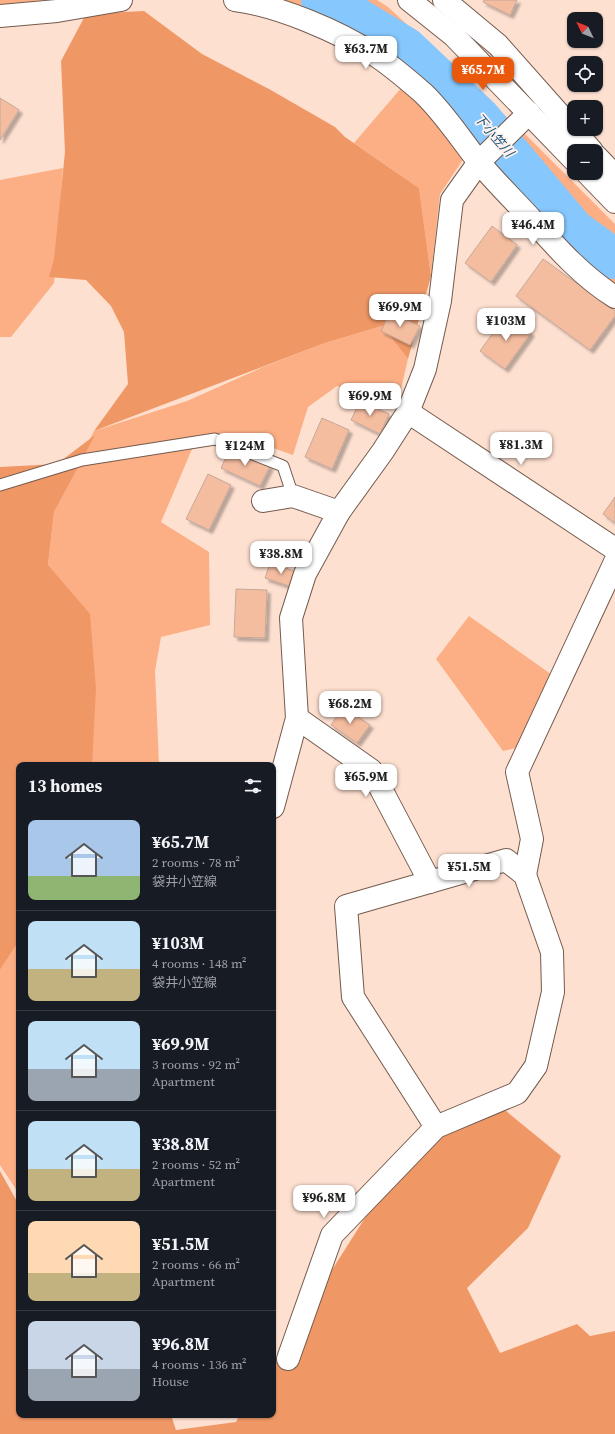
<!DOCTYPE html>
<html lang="en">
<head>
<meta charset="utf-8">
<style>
  :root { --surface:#171b24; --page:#242831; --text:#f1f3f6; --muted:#9ea1a6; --line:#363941; --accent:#ea580c }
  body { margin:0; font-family:"Source Serif 4","Noto Sans JP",serif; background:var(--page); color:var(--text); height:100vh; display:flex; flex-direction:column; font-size:15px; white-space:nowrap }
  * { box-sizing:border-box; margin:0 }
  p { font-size:13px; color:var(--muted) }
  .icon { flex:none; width:22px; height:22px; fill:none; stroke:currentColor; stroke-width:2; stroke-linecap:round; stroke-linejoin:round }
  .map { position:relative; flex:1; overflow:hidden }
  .side { position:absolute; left:16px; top:762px; width:260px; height:656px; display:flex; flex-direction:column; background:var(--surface); border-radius:8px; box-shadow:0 1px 3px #0004 }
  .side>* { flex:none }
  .needle { width:26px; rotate:313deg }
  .buttons { position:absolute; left:567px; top:12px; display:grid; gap:8px }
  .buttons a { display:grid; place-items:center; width:36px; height:36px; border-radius:8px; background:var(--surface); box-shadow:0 1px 3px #0004; font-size:20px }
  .price { position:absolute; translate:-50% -34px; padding:0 9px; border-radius:8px; background:#fff; color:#222; font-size:13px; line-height:26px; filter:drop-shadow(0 1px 2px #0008) }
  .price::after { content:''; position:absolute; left:50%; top:24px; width:12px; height:9px; margin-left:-6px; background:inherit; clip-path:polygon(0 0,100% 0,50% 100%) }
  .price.active { background:var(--accent); color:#fff }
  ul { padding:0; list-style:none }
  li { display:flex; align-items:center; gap:12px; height:100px; padding:0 12px }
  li+li { border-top:1px solid var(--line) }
  li span { display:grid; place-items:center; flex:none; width:112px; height:80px; border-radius:8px; color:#555 }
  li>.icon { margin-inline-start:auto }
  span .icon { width:48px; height:48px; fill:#fffc; stroke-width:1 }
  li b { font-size:17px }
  h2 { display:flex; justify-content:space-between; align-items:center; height:48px; padding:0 12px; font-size:17px }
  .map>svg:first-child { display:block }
  .green { fill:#fcaf85 }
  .forest { fill:#f09766 }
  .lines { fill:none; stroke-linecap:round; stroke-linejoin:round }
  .river { stroke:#86c8fd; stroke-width:40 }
  .building { fill:#f5bda0; stroke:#c4a899; filter:url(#shadow) }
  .lane-casing { stroke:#745b4e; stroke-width:13 }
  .street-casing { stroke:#745b4e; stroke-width:24 }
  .secondary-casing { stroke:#745b4e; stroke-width:24 }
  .lane { stroke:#fff; stroke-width:11 }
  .street { stroke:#fff; stroke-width:22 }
  .secondary { stroke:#fff; stroke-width:22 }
  .labels { text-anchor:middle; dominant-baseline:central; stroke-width:3.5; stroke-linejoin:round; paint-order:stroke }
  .water-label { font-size:13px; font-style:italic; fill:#0e4f7a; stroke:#fef1eb }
</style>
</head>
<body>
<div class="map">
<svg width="615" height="1434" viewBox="0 0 615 1434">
  <defs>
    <filter id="shadow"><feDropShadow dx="3.5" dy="3.5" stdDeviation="1" flood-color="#0004"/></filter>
  </defs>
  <rect width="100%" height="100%" fill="#fee0d0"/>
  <g class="green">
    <path d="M 0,0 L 45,0 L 0,6 Z"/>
    <path d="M 260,0 L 377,0 L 388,7 L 525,134 L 615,224 L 615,285 L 607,280 L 492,163 L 443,102 Z"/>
    <path d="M 402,87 L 436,116 L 466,155 L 440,194 L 431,276 L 419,188 L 354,143 Z"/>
    <path d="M 63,168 L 54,283 L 11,337 L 0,337 L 0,180 Z"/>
    <path d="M 382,326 L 408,359 L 397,406 L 337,386 L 308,407 L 293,455 L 239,436 L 195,442 L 161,522 L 209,552 L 210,625 L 161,637 L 155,671 L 159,765 L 91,765 L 48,565 L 54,512 L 94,431 L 187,401 L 263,367 L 325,343 Z"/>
    <path d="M 469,616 L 555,677 L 516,748 L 503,751 L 436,659 Z"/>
    <path d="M 19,941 L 19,1194 L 0,1165 L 0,970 Z"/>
  </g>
  <g class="forest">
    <path d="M 144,11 L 202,54 L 269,89 L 335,127 L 345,137 L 419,188 L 431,276 L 408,359 L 382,326 L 325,343 L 94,431 L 128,384 L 124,332 L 111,306 L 86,280 L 49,277 L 54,259 L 65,152 L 61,61 L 86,14 Z"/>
    <path d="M 95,435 L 54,512 L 48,565 L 90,614 L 96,689 L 92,765 L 19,765 L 19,941 L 0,970 L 0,467 L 57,464 Z"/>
    <path d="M 495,1102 L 561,1156 L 528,1228 L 467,1288 L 500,1353 L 577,1324 L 590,1336 L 615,1331 L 615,1434 L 0,1434 L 0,1171 L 19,1205 L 19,1415 L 171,1415 L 176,1430 L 236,1422 L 240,1415 L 273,1415 L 273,1363 L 427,1120 Z"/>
  </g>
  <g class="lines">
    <path class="river" d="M 321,0 L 358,18 L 406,47 L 480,117 L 575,230 L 615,259"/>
  </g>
  <g class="building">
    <path d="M 484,0 L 517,0 L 510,15 L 483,2 Z"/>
    <path d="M 0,98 L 19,110 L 0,140 Z"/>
    <path d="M 492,226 L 517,245 L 491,282 L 465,263 Z"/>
    <path d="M 543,259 L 615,311 L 615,316 L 590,350 L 516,296 Z"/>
    <path d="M 390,312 L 420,326 L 410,345 L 381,331 Z"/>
    <path d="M 506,315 L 531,333 L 505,369 L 480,351 Z"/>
    <path d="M 360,401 L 389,414 L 380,434 L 351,420 Z"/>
    <path d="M 322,418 L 349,430 L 332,469 L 305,457 Z"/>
    <path d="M 231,447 L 270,466 L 260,486 L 221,468 Z"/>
    <path d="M 208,474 L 231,485 L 209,530 L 186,519 Z"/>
    <path d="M 615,497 L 615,523 L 603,514 Z"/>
    <path d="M 270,563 L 297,572 L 292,587 L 265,578 Z"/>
    <path d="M 236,589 L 267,590 L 265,638 L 234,637 Z"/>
    <path d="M 343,707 L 370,725 L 357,743 L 331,725 Z"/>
  </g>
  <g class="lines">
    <defs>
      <path id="lane" d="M 0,485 L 82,460 L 215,439 L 283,466 L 293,496"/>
      <g id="street">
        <path d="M 235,0 C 279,6 338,31 375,55 C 392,66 408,80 423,93 C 444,113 460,138 478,161 C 495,182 515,201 533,221 C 558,249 583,277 615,297"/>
        <path d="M 444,0 L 498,45 L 592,151"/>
        <path d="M 0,16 L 57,11 L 121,0"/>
        <path d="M 596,156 L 615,176"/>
        <path d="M 408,412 L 615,549"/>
        <path d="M 263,501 L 293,496 L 339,512"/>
        <path d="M 297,718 L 371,770 L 430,882"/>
        <path d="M 273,807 L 297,718 L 291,618 L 305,574 L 339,512 L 383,451 L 408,412 L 425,369 L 440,301 L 452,200 L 479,162 L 529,113"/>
        <path d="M 525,875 L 532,839 L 517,772 L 615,562"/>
        <path d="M 288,1359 L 332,1235 L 436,1127 L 517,1093 L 536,1066 L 553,992 L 552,952 L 525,875 L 506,860 L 346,906 L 353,997 L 436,1127"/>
      </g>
      <g id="secondary">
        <path d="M 409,0 L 454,36 L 574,160"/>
        <path d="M 587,173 L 615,202"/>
      </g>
    </defs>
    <use href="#lane" class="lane-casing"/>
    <use href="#street" class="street-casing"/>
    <use href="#secondary" class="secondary-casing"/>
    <use href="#lane" class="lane"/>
    <use href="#street" class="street"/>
    <use href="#secondary" class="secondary"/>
  </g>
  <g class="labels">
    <g class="water-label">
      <text transform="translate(494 135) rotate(49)">下小笠川</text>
    </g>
  </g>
</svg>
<div class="buttons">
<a><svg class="needle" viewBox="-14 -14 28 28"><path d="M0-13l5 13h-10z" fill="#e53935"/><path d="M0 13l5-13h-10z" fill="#9ea1a6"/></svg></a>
<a><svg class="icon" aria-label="locate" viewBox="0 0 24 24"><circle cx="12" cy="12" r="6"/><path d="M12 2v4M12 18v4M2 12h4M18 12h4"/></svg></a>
<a>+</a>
<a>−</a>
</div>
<b class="price" style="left:366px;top:70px">¥63.7M</b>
<b class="price active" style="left:483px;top:91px">¥65.7M</b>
<b class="price" style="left:533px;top:246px">¥46.4M</b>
<b class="price" style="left:400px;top:328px">¥69.9M</b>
<b class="price" style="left:506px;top:342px">¥103M</b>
<b class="price" style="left:370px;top:417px">¥69.9M</b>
<b class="price" style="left:521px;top:466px">¥81.3M</b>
<b class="price" style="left:245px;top:467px">¥124M</b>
<b class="price" style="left:281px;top:575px">¥38.8M</b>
<b class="price" style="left:350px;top:725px">¥68.2M</b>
<b class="price" style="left:366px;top:798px">¥65.9M</b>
<b class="price" style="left:469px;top:888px">¥51.5M</b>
<b class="price" style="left:324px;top:1219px">¥96.8M</b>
<section class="side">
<h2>13 homes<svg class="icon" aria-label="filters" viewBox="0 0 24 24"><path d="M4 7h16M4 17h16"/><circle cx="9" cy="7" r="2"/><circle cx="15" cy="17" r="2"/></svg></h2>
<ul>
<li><span style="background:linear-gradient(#a9c7e8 70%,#8fb573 0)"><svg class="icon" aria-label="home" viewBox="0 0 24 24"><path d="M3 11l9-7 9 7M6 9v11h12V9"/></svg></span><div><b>¥65.7M</b><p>2 rooms · 78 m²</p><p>袋井小笠線</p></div></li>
<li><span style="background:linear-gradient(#bfe0f5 60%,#c2b280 0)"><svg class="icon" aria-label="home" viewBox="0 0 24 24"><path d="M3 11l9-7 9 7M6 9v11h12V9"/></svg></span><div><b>¥103M</b><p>4 rooms · 148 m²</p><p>袋井小笠線</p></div></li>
<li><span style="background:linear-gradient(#bfe0f5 60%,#9aa5b1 0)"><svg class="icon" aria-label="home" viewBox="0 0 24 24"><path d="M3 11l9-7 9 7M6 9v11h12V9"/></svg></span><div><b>¥69.9M</b><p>3 rooms · 92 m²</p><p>Apartment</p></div></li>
<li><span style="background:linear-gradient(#bfe0f5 60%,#c2b280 0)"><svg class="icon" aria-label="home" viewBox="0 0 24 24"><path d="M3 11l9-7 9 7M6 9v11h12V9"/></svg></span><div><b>¥38.8M</b><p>2 rooms · 52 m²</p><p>Apartment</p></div></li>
<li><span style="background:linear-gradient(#ffd9b3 65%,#c2b280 0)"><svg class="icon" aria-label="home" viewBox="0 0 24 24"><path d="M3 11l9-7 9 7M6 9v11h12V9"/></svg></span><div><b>¥51.5M</b><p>2 rooms · 66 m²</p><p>Apartment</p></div></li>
<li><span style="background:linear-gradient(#c9d6e8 60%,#9aa5b1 0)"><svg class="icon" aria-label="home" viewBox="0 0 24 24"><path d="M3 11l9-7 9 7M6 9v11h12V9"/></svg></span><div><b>¥96.8M</b><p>4 rooms · 136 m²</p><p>House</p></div></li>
</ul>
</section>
</div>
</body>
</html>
